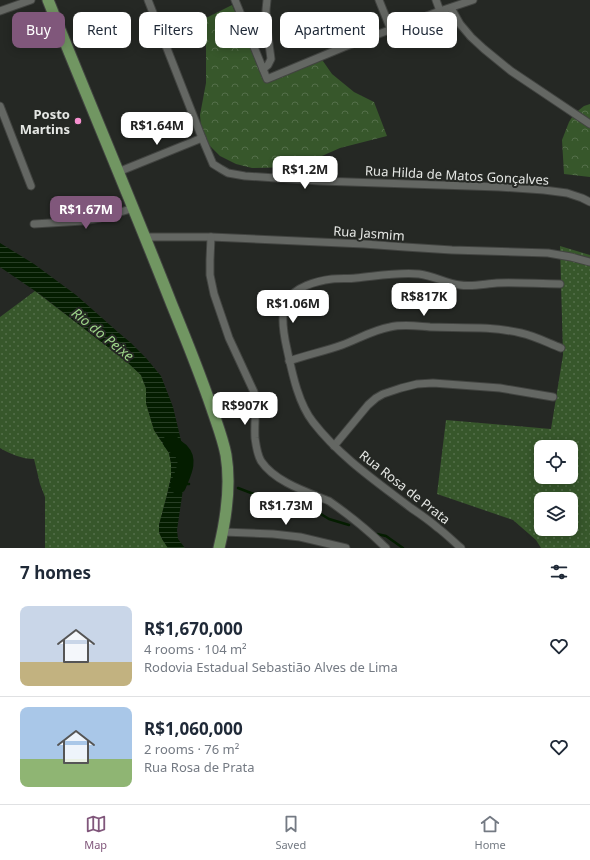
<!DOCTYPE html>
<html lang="en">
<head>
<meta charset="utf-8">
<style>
  :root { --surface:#fff; --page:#f2f2f3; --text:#1f2937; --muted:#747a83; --line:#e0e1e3; --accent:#80577b }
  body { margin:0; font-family:"Noto Sans",sans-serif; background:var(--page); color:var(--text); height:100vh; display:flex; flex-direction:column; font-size:15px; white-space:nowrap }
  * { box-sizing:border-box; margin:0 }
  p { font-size:13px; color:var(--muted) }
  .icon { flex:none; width:22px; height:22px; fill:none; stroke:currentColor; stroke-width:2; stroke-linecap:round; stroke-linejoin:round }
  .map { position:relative; height:548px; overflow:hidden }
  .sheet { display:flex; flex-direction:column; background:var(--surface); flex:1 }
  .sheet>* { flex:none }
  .top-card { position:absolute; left:12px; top:12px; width:566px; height:36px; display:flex; gap:8px }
  .buttons { position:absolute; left:534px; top:440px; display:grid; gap:8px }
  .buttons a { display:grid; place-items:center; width:44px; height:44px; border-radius:8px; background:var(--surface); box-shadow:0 2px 10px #0003; font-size:20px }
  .price { position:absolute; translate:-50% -34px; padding:0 9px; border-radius:8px; background:#fff; color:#222; font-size:13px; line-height:26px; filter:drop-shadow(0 1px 2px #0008) }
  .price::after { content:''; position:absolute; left:50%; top:24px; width:12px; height:9px; margin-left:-6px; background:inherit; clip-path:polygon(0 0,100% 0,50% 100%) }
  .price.selected { background:var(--accent); color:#fff }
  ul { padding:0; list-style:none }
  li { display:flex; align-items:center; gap:12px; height:100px; padding:0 20px }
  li+li { border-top:1px solid var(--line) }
  li span { display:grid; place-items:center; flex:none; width:112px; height:80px; border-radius:8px; color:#555 }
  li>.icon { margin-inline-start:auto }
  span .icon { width:48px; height:48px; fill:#fffc; stroke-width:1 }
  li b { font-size:17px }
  h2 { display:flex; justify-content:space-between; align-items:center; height:48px; padding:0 20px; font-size:17px }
  .pill { padding:0 14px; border-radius:8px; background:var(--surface); box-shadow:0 2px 10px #0003; font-size:14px; line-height:36px }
  .pill.selected { background:var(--accent); color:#fff }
  .menu { display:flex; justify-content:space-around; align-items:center; height:56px; border-top:1px solid var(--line); background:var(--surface); font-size:11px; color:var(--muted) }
  .menu a { display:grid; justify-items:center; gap:2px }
  .menu .selected { color:var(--accent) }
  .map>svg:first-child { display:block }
  .grass { fill:url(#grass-dots); fill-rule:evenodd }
  .forest { fill:url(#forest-crowns) }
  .water { fill:url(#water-rules) }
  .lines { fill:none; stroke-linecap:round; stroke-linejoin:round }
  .stream { stroke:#041d00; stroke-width:2.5 }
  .river { stroke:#041d00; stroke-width:16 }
  .minor-casing { stroke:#424441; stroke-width:9 }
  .primary-casing { stroke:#424441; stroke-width:13 }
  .minor { stroke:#646763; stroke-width:7 }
  .primary { stroke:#719662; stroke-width:11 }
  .poi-dot { fill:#f690cf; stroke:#252824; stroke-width:1.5 }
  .labels { text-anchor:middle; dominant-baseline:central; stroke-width:4; stroke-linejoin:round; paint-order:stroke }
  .poi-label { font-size:13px; font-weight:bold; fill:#e5e7e4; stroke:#252824; text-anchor:end }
  .street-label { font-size:13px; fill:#e5e7e4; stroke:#252824 }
  .water-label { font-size:14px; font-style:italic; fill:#9cd388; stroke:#252824 }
</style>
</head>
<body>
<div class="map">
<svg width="590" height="548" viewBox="0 0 590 548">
  <defs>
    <pattern id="grass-dots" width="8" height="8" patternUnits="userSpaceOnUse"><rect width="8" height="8" fill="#37572b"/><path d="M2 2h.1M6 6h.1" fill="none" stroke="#546f4a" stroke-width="1.8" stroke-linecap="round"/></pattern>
    <pattern id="forest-crowns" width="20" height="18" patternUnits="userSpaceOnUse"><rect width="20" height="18" fill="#37572b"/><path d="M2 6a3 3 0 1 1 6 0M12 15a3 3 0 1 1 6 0" fill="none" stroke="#546f4a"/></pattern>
    <pattern id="water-rules" width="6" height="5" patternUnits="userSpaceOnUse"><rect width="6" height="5" fill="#041d00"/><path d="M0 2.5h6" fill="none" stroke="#283e25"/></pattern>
  </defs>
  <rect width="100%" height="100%" fill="#252824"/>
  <g class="grass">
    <path d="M 560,246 L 590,255 L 590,548 L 541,548 L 536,540 L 513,520 L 437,494 L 446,420 L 551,429 L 563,355 ZM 541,447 L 571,447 L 571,477 L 541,477 ZM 541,499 L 571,499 L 571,529 L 541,529 Z"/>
    <path d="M 35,291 L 126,361 L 141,375 L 146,388 L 146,403 L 154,430 L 169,453 L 171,463 L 171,477 L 167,495 L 159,525 L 159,532 L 162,539 L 168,548 L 45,548 L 45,497 L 40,484 L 34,459 C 22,459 10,454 0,448 L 0,317 Z"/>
  </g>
  <g class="forest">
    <path d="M 232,5 L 263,78 L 318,54 L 332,74 L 354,92 L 374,102 L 387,136 L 340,148 L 297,167 L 252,168 L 236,164 L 220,156 L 209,145 L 201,127 L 200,115 L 206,83 L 206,48 L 204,19 Z"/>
    <path d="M 590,104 L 590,177 L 564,174 L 562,140 L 569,122 L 574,114 L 584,106 Z"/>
  </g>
  <path class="water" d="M 0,243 L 34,264 L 76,295 L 119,333 L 131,343 L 146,358 L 161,376 L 173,407 L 184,453 L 186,469 L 177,530 L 178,539 L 185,548 L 168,548 L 162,539 L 159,532 L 159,525 L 167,495 L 171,477 L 171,463 L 169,453 L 154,430 L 146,403 L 146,388 L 141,375 L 126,361 L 41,295 L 0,267 Z"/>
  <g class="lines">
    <g class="stream">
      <path d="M 182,484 L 189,484"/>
      <path d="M 238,488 L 264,498 L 283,497 L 298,500 L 329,519 L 349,525"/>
      <path d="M 377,534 L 386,536 L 403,548"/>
    </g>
    <path class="river" d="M 171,442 C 174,446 177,448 181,451 C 191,461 182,475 178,486"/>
    <defs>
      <g id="minor">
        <path d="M 148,0 L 202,138 L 213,164 L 221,169 L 228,173 L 245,176 L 320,181 L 499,187 L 544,190 L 567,193 L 582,198 L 590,202"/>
        <path d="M 235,0 L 267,79 L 344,47 L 440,11 L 473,0"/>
        <path d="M 379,0 L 391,30"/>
        <path d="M 436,0 L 440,11"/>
        <path d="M 451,8 L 460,24 L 471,37 L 484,49 L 511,71 L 590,124"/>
        <path d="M 0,11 L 31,0"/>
        <path d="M 263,69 L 268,65 L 271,59 L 266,21 L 266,10 L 267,0"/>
        <path d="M 0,106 L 31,186"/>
        <path d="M 118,172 L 202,138"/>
        <path d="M 34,224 L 83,221 L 100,218 L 134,208"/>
        <path d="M 146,237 L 211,237 L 364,244 L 405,247 L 452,250 L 548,253 L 571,257 L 590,262"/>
        <path d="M 211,237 L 210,260 L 210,275 L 214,294 L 229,338 L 254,392 C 257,407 254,422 255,438 C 256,445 257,454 261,461 C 275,482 307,492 329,501 C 349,515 369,531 386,548"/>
        <path d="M 289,361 C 307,355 325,351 342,345 C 358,339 373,330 390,327 C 404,324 416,326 430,327 C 460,328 491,326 521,333 C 535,336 548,343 561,348"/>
        <path d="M 334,446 L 368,405 L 376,398 L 383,394 L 401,388 L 417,384 L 433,383 L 500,388 L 553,397"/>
        <path d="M 223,532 L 273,534 L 300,537 L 346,548"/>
        <path d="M 461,548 C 453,541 446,534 438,528 C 430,521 420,514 411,508 C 377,482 340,457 313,422 C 298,403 292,372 287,349 C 284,336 280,312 287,301 C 295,287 316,281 332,279 C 340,278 348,279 356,278 C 377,276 398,272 419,274 C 434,276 446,283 460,285 C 472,287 484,284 497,283 C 518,282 539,284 560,284"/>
      </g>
      <path id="primary" d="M 48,0 C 89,102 132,203 172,305 C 186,339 200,374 212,409 C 217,424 223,439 226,455 C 231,485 226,519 219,548"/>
    </defs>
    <use href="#minor" class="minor-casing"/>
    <use href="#primary" class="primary-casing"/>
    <use href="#minor" class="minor"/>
    <use href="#primary" class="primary"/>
  </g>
  <circle class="poi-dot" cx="78" cy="121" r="4"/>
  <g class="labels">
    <g class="poi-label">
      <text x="70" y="114">Posto<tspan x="70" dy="15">Martins</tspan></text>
    </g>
    <g class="street-label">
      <text transform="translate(457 175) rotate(3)">Rua Hilda de Matos Gonçalves</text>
      <text transform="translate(369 233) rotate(4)">Rua Jasmim</text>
      <text transform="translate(405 487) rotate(38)">Rua Rosa de Prata</text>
    </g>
    <g class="water-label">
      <text transform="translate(103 334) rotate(39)">Rio do Peixe</text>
    </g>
  </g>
</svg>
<div class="buttons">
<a><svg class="icon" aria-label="locate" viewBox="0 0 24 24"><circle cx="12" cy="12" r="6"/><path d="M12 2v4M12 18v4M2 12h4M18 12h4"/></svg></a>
<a><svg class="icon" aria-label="layers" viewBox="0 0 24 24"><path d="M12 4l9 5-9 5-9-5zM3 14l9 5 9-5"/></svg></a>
</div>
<b class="price" style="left:157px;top:146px">R$1.64M</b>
<b class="price" style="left:305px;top:190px">R$1.2M</b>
<b class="price selected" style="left:86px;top:230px">R$1.67M</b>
<b class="price" style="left:424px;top:317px">R$817K</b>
<b class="price" style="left:293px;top:324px">R$1.06M</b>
<b class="price" style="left:245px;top:426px">R$907K</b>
<b class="price" style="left:286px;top:526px">R$1.73M</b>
<div class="top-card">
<a class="pill selected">Buy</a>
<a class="pill">Rent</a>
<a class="pill">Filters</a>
<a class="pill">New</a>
<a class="pill">Apartment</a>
<a class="pill">House</a>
</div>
</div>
<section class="sheet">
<h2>7 homes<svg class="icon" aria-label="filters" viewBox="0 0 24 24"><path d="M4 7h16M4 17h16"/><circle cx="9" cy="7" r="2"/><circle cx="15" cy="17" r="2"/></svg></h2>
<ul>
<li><span style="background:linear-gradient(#c9d6e8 70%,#c2b280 0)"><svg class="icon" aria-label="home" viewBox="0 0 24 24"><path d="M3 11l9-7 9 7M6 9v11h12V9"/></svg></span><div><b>R$1,670,000</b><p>4 rooms · 104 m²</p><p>Rodovia Estadual Sebastião Alves de Lima</p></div><svg class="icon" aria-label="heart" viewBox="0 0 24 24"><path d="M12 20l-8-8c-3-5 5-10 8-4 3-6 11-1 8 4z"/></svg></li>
<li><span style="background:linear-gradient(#a9c7e8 65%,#8fb573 0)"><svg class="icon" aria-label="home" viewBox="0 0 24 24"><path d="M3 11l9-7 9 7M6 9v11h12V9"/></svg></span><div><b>R$1,060,000</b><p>2 rooms · 76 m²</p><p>Rua Rosa de Prata</p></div><svg class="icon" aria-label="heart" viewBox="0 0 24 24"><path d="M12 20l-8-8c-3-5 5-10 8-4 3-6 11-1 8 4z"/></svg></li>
</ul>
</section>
<nav class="menu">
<a class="selected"><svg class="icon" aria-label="map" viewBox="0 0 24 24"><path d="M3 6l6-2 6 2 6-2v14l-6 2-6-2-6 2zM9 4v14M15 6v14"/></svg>Map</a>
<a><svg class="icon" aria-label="saved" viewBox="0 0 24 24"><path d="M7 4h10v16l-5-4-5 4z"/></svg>Saved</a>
<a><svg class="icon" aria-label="home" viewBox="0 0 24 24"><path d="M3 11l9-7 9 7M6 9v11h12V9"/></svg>Home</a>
</nav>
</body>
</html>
